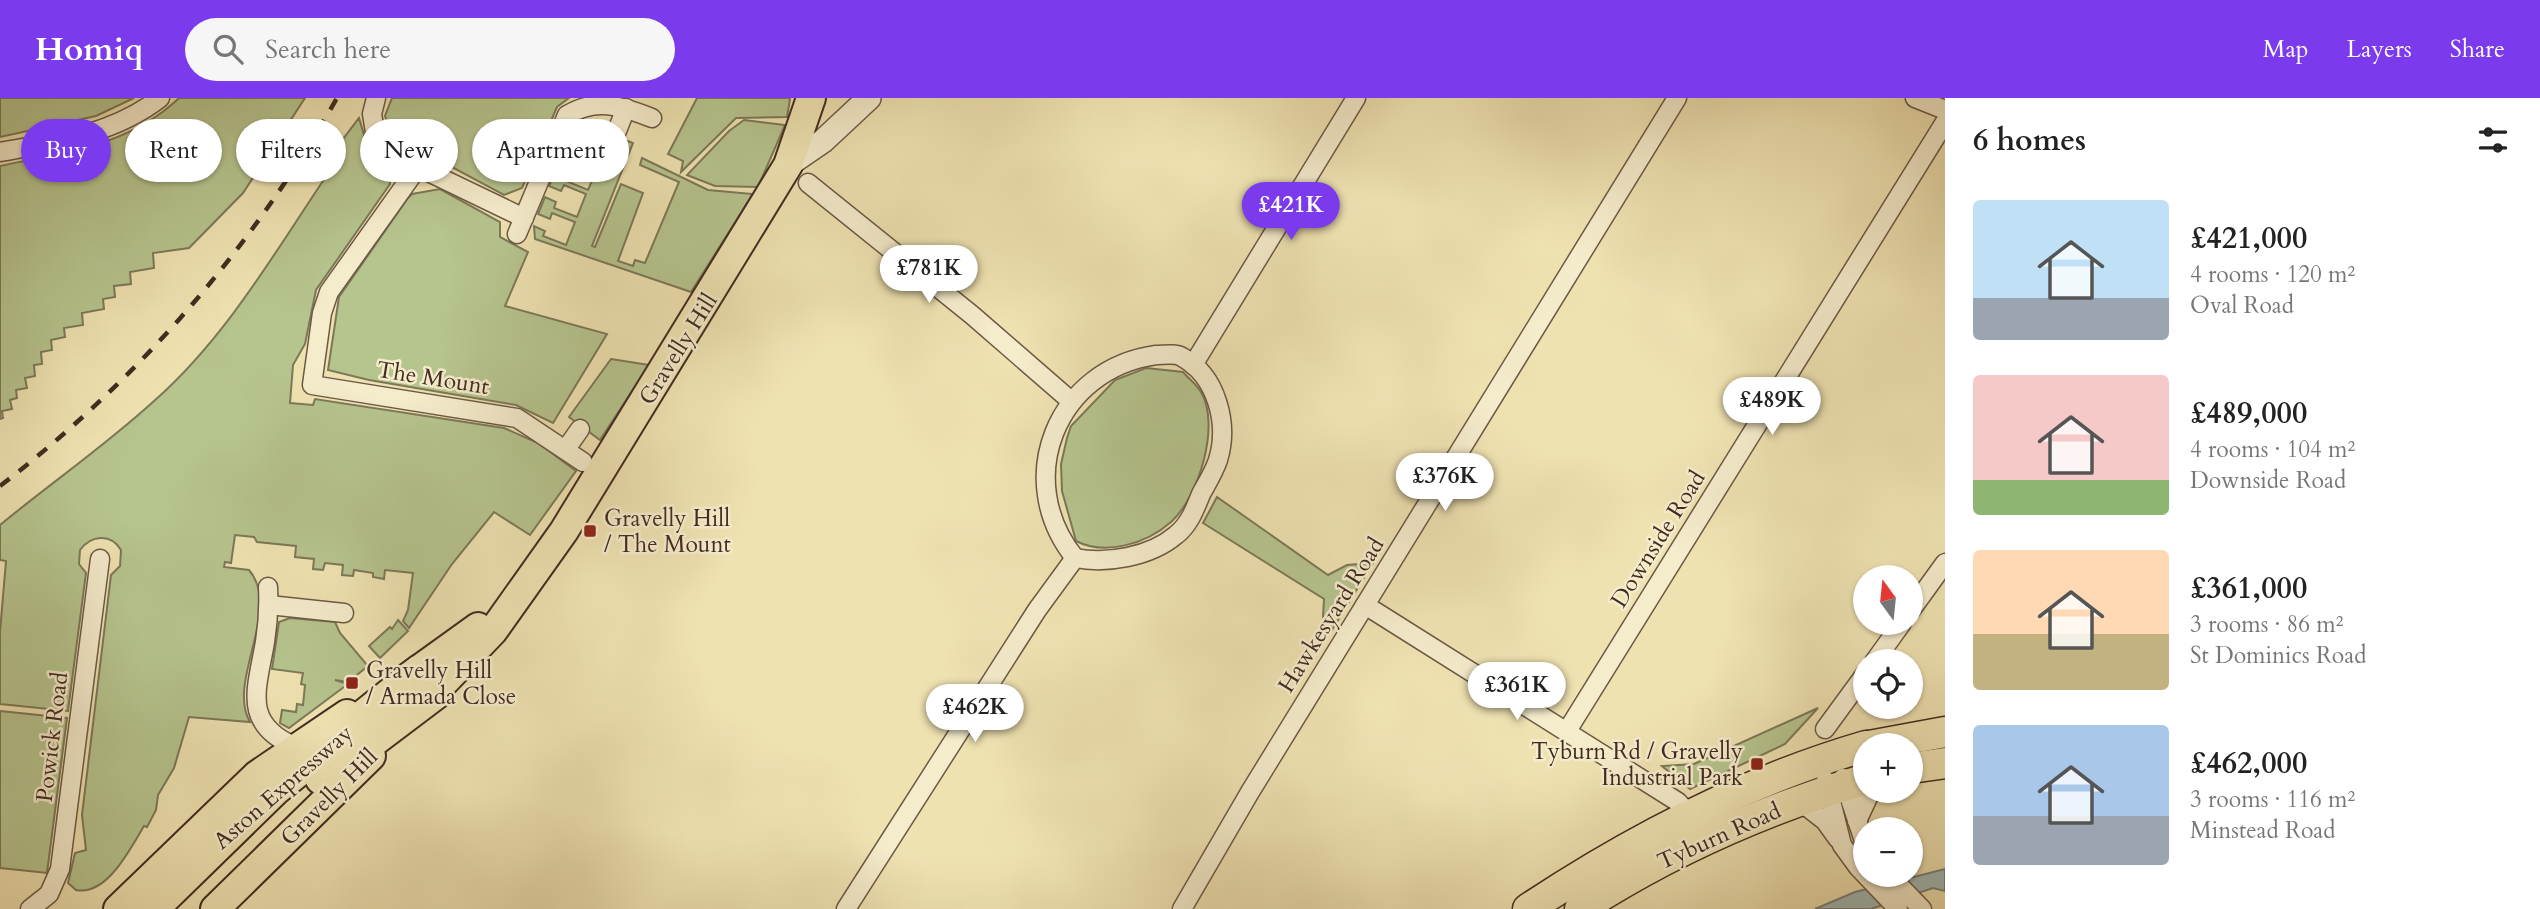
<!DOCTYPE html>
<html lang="en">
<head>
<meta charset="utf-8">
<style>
  :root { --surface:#fff; --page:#f6f6f6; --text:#222; --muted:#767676; --accent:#7c3aed }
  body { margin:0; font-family:Cardo,serif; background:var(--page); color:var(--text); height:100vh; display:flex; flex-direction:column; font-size:26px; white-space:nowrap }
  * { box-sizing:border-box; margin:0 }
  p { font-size:23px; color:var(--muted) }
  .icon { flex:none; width:38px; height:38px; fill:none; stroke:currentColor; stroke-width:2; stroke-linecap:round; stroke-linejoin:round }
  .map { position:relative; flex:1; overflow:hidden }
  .details { display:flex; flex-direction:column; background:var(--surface); width:595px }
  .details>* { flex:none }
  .banner { position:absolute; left:21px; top:21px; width:665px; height:63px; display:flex; gap:14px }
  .needle { width:46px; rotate:345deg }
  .tools { position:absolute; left:1853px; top:467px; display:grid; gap:14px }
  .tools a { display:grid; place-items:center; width:70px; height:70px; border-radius:50%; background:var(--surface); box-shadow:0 2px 5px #0004; font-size:35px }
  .price { position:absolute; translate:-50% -60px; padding:0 16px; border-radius:24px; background:#fff; color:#222; font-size:23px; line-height:46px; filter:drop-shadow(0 2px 4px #0008) }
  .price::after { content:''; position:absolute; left:50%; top:42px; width:21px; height:16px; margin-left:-10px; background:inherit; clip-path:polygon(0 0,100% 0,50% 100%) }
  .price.current { background:var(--accent); color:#fff }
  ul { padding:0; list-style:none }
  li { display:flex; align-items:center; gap:21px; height:175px; padding:0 28px }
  li span { display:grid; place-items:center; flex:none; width:196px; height:140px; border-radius:7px; color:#555 }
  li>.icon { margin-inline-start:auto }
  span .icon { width:84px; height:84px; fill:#fffc; stroke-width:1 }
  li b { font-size:30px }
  h2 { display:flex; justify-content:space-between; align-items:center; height:84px; padding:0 28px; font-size:30px }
  .chip { padding:0 24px; border-radius:32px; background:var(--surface); box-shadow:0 2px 5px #0004; font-size:24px; line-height:63px }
  .chip.current { background:var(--accent); color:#fff }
  header { display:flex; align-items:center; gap:42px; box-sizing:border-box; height:98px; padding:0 35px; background:var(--accent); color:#fff }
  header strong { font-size:33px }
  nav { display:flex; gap:38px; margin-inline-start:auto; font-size:24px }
  .search { width:490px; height:63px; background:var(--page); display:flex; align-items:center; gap:18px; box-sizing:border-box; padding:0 24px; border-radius:38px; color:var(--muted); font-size:26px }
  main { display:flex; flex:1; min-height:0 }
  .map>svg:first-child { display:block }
  .green { fill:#b6c48e; stroke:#7c7858; stroke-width:2 }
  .water { fill:#a0bab8; stroke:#7a817c; stroke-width:2 }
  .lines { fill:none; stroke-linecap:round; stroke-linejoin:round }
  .minor-casing { stroke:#6c5945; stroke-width:21 }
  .tertiary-casing { stroke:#6c5945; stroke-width:26 }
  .primary-casing { stroke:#412b21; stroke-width:32 }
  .trunk-casing { stroke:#412b21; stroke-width:33 }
  .motorway-casing { stroke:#412b21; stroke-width:37 }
  .minor { stroke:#f5eccc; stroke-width:18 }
  .tertiary { stroke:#f5eccc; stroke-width:23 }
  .primary { stroke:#efe2b1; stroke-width:28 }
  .trunk { stroke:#efe2b1; stroke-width:30 }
  .motorway { stroke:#efe2b1; stroke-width:33 }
  .rail { stroke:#412b21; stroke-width:4.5; stroke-dasharray:12 12; stroke-linecap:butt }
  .poi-dot { fill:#8f2418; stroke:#f5eccc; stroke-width:2.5 }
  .labels { text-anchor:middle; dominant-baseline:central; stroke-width:5; stroke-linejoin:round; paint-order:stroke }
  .street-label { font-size:23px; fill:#412b21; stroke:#f5eccc }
  .poi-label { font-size:23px; fill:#412b21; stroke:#f5eccc; text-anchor:start }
</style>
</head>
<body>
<header>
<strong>Homiq</strong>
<div class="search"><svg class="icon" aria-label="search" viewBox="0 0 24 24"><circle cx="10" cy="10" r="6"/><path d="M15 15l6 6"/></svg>Search here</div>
<nav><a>Map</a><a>Layers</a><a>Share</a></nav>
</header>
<main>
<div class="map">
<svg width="1945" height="811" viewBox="0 0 1945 811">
  <rect width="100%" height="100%" fill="#efe2b1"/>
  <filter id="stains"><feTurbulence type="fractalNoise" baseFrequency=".00286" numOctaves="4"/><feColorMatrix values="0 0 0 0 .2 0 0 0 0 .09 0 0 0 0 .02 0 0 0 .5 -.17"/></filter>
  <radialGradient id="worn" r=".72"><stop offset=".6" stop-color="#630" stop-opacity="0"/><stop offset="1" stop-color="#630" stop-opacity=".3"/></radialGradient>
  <g class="green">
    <path d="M 0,0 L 134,0 L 96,18 L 0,39 Z"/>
    <path d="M 179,0 L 305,0 L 243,95 L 189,150 L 153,155 L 154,170 L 130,174 L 131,186 L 114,188 L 115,199 L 103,201 L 104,211 L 82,215 L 83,227 L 64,230 L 65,239 L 51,242 L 52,252 L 41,254 L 42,266 L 34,267 L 35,278 L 25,280 L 27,290 L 16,292 L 17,300 L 10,302 L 12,311 L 2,313 L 3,320 L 0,321 L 0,68 C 65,54 129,48 179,0 Z"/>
    <path d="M 392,0 L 569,0 L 557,9 L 522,90 L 504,97 L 392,37 L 385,18 Z"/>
    <path d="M 697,0 L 789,0 L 790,1 L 787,19 L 736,20 L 681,74 L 683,63 L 668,56 Z"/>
    <path d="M 359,20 L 367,47 L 387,63 L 390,86 L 316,192 L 305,246 L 293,267 L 290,305 L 313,307 L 315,301 L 504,330 L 538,345 L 576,373 L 530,437 L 494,414 L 452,466 L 409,530 L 403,523 L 408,512 L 413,475 L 385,472 L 384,481 L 373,479 L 373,475 L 354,472 L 353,478 L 342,477 L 343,467 L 325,465 L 323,472 L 313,471 L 314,461 L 295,459 L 296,448 L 257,444 L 254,439 L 235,437 L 231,465 L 225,464 L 224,469 L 249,472 C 283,512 226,583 250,624 L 189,619 L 174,670 L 158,697 L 156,712 L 147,729 L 144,728 C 130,751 107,798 76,792 L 68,785 L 75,755 L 86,752 L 82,717 L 111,477 L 120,468 L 121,452 C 111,435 91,437 80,452 L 79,466 L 86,475 L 68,613 L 0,606 L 0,534 L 6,463 L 0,462 L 0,427 C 51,385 106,347 154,303 C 229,237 279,147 335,65 L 340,45 Z"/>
    <path d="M 744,22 L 785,27 L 758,89 L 715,88 L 687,77 L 729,33 Z"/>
    <path d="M 577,23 L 633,45 L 592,148 L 595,149 L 621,86 L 643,95 L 618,163 L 633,168 L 635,162 L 645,165 L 679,84 L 640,67 L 642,60 L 708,92 L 753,96 L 691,194 L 535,141 L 534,128 L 545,133 L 543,138 L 566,147 L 575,124 L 552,115 L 550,121 L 538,116 L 545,99 L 556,104 L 554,110 L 577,119 L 586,96 L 564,87 L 561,93 L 549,88 L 556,72 L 568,77 L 566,83 L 588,92 L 598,69 L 576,60 L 574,63 L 562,59 Z"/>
    <path d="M 440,91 L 500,124 L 500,139 L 528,154 L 505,208 L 607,236 L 553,325 L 516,307 L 369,282 L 328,272 L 339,199 L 408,100 L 412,96 Z"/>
    <path d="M 611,261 L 649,267 L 600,342 L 569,319 Z"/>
    <path d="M 1146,270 L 1183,274 C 1189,281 1197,287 1201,294 C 1221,328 1198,400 1171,424 C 1146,446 1105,458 1076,443 L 1062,393 L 1061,366 L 1067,340 L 1071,328 L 1115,282 Z"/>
    <path d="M 1217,399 L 1328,477 L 1347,467 L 1373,465 L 1332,532 L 1323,519 L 1324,501 L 1203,425 Z"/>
    <path d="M 290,520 L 335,524 L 340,535 L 368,568 L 348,584 L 335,582 L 348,586 L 289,630 L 280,625 L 282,612 L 296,614 L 297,606 L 303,607 L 305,587 L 301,586 L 303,575 L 272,571 L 279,524 Z"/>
    <path d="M 398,522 L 408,533 L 380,560 L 369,548 L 390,529 L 392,531 Z"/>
    <path d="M 1818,610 L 1785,646 L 1690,691 L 1662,668 L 1694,666 Z"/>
    <path d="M 0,613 L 67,620 L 47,775 L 0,770 Z"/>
  </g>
  <path class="water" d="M 1945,771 L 1945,793 L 1933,790 L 1871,811 L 1815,811 L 1855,794 Z"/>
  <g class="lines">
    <defs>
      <g id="minor">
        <path d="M 376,0 L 372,16 L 376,40 L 418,69 L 524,120"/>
        <path d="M 1915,0 L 1945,12"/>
        <path d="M 617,33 L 626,10"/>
        <path d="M 0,54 C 56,44 114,36 160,0"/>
        <path d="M 418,69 L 329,194 L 322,215 L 312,287 L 517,320 L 583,364"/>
        <path d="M 808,85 L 972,217 L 1071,303"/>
        <path d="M 517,136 L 567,17 C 596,0 619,7 652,20"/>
        <path d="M 1156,257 C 1164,257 1176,255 1182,259 C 1217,278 1229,326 1218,362 C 1214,374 1207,385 1201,396 C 1195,411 1189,427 1176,437 C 1150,459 1107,466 1075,460 C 1012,382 1056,271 1156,257 Z"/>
        <path d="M 1193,267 L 1356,0"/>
        <path d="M 566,351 L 580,331"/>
        <path d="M 268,489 C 269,508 268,525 265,544 C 257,591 241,626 296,649"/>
        <path d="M 269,507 L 344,515"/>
        <path d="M 1365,507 L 1678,704 L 1689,716"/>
        <path d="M 1911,512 L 1945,465"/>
        <path d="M 1874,564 L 1902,525"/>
        <path d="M 1825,631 L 1866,575"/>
        <path d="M 1567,633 L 1945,24"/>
        <path d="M 1843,680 L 1866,749"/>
        <path d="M 1826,683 L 1842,747 L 1858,769 L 1898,811"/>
        <path d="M 1798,702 L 1825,723 L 1838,741"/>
        <path d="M 1857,723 L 1871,693"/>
        <path d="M 1889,777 L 1922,811"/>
        <path d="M 30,811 L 49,796 L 60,771 L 100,461"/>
        <path d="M 846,811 L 1037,512 L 1075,460"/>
        <path d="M 1182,811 L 1250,694 L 1677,0"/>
      </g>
      <path id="tertiary" d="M 788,67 L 823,43 L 869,0"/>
      <g id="primary">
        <path d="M 403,583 L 478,529"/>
        <path d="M 422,607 L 493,533 L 564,433 L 788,67 L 811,0"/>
        <path d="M 118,811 L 257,677 L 347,616"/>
        <path d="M 215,811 L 371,658"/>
      </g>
      <g id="trunk">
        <path d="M 1869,648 L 1945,634"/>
        <path d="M 1911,670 L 1945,665"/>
        <path d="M 1528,811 C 1632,742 1746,683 1866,648"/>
        <path d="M 1580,811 C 1668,754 1765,711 1866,681"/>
      </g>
      <g id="motorway">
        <path d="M 322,680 L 437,593"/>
        <path d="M 151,811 L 275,690 L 421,573"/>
      </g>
    </defs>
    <use href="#minor" class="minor-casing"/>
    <use href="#tertiary" class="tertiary-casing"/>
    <use href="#primary" class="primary-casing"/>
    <use href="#trunk" class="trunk-casing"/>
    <use href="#motorway" class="motorway-casing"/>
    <use href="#minor" class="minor"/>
    <use href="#tertiary" class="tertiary"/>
    <use href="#primary" class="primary"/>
    <use href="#trunk" class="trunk"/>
    <use href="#motorway" class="motorway"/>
    <path class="rail" d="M 0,388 C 138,282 251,152 337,0"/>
  </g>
  <g class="poi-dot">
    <rect x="583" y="426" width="14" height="14" rx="3.5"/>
    <rect x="345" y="578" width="14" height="14" rx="3.5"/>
    <rect x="1750" y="659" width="14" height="14" rx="3.5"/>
  </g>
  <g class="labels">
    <g class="street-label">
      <text transform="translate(678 251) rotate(-58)">Gravelly Hill</text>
      <text transform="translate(433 280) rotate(9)">The Mount</text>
      <text transform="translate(1658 441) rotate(-58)">Downside Road</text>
      <text transform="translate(1331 517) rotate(-58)">Hawkesyard Road</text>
      <text transform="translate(52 639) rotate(-83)">Powick Road</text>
      <text transform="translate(283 689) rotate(-41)">Aston Expressway</text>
      <text transform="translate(329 699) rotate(-45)">Gravelly Hill</text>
      <text transform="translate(1719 738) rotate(-24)">Tyburn Road</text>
    </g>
    <g class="poi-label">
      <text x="604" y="420">Gravelly Hill<tspan x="604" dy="26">/ The Mount</tspan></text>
      <text x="366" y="572">Gravelly Hill<tspan x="366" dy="26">/ Armada Close</tspan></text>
      <text x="1743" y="653" text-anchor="end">Tyburn Rd / Gravelly<tspan x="1743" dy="26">Industrial Park</tspan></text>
    </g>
  </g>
  <rect width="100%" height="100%" filter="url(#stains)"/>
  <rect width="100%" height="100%" fill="url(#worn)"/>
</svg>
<div class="tools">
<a><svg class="needle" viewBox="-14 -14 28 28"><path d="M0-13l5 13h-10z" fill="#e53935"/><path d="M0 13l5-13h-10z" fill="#767676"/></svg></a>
<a><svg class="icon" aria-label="locate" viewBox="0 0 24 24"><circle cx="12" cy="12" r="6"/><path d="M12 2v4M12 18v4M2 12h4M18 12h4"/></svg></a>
<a>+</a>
<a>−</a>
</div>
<b class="price current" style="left:1291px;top:144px">£421K</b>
<b class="price" style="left:929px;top:207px">£781K</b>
<b class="price" style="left:1772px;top:339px">£489K</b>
<b class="price" style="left:1445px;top:415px">£376K</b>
<b class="price" style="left:1517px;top:624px">£361K</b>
<b class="price" style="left:975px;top:646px">£462K</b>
<div class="banner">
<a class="chip current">Buy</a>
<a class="chip">Rent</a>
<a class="chip">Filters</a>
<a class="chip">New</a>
<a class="chip">Apartment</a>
</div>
</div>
<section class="details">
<h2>6 homes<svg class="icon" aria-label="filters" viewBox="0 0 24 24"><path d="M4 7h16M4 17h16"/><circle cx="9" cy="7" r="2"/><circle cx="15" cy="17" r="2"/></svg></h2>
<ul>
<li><span style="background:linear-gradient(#bfe0f5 70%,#9aa5b1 0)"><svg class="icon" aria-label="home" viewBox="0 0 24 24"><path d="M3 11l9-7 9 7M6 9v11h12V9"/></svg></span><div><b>£421,000</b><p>4 rooms · 120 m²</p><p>Oval Road</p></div></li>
<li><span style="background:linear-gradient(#f6c9c9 75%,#8fb573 0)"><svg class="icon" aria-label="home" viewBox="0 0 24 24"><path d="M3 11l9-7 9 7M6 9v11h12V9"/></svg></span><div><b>£489,000</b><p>4 rooms · 104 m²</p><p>Downside Road</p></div></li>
<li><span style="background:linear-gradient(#ffd9b3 60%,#c2b280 0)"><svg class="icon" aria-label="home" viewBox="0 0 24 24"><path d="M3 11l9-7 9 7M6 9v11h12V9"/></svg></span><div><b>£361,000</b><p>3 rooms · 86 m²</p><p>St Dominics Road</p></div></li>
<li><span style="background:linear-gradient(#a9c7e8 65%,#9aa5b1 0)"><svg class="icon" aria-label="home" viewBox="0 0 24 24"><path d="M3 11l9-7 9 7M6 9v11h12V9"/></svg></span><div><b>£462,000</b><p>3 rooms · 116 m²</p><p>Minstead Road</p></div></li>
</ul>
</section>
</main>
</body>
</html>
